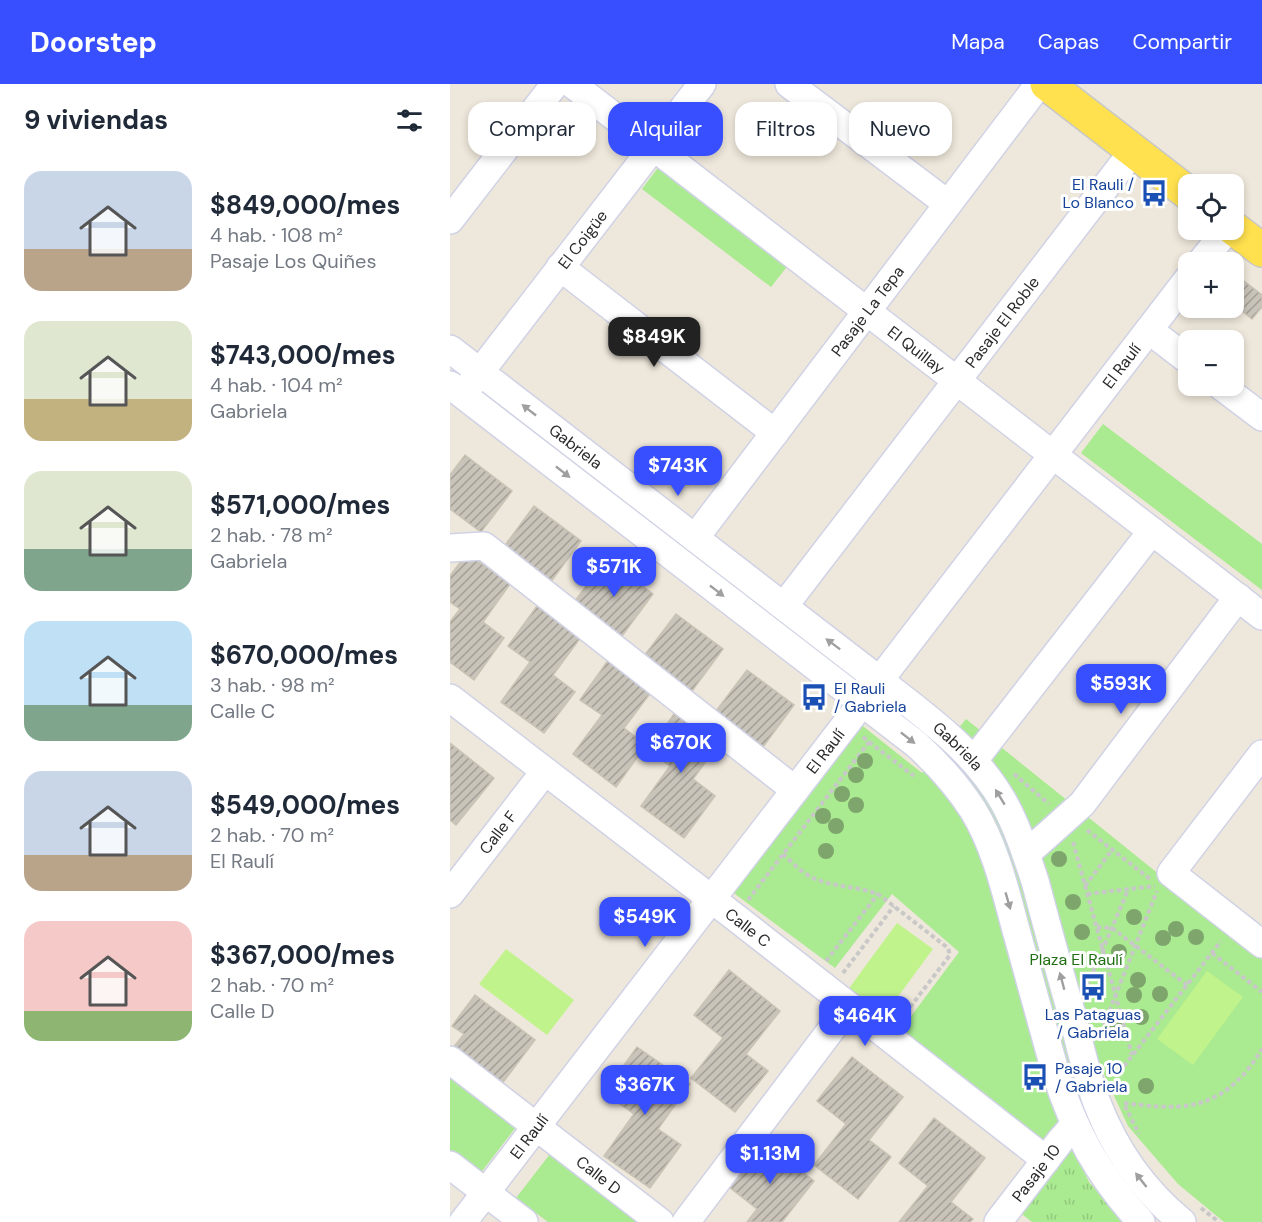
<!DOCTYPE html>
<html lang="es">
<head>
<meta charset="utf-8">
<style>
  :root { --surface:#fff; --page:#f6f6f7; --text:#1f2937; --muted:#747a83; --accent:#374fff }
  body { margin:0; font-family:"DM Sans",sans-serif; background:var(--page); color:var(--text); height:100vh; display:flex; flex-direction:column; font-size:22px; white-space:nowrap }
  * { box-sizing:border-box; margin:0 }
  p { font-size:20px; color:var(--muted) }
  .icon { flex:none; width:33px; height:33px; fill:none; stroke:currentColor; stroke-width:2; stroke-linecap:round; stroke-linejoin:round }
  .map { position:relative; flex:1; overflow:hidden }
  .side { display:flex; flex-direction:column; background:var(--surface); width:450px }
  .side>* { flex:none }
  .banner { position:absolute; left:18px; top:18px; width:570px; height:54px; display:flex; gap:12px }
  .tools { position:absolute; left:728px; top:90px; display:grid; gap:12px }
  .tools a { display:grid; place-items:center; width:66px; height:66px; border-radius:12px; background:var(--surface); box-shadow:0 3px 9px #0003; font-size:30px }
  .price { position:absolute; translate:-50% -51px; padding:0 14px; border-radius:12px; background:var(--accent); color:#fff; font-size:20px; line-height:39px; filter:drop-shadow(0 2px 3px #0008) }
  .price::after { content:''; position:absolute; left:50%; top:36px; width:18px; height:14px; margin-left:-9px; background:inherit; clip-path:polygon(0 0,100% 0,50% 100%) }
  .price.active { background:#222; color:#fff }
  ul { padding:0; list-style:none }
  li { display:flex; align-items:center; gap:18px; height:150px; padding:0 24px }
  li span { display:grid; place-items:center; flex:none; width:168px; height:120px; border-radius:18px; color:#555 }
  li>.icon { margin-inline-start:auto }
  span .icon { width:72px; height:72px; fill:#fffc; stroke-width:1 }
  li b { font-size:26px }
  h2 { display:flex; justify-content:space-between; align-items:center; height:72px; padding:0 24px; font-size:26px }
  .pill { padding:0 21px; border-radius:18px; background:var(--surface); box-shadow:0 3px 9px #0003; font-size:21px; line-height:54px }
  .pill.active { background:var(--accent); color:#fff }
  header { display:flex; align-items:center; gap:36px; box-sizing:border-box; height:84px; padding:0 30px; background:var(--accent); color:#fff }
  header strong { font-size:28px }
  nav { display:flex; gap:33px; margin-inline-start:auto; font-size:21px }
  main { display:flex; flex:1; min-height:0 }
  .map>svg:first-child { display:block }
  .grass { fill:url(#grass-tufts) }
  .park { fill:#aaea91 }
  .pitch { fill:#c1f38c }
  .building { fill:url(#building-hatch); stroke:#c9c3b4; stroke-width:1.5 }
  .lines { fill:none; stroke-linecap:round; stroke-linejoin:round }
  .minor-casing { stroke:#d0d2e5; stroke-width:30 }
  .major-casing { stroke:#c8c8c8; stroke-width:36 }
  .path { stroke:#c8c8c8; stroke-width:4; stroke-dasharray:4.5 3; stroke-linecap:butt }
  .minor { stroke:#fff; stroke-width:27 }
  .major { stroke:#ffe14f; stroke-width:33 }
  .tree { fill:#7da56c }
  .oneway { fill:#9f9f9f }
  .labels { text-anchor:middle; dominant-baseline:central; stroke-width:6; stroke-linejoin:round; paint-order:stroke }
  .transit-label { font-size:16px; fill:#164399; stroke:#fff; text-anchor:start }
  .street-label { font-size:16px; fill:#2a2a2a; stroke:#fff }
  .park-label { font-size:16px; fill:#206f12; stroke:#fff }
</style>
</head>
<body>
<header>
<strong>Doorstep</strong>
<nav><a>Mapa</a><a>Capas</a><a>Compartir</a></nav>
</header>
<main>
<section class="side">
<h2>9 viviendas<svg class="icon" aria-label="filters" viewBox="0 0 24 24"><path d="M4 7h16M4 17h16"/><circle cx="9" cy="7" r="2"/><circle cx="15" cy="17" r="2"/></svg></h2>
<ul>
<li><span style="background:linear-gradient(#c9d6e8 65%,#b9a48a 0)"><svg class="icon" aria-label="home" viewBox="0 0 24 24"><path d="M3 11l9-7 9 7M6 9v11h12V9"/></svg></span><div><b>$849,000/mes</b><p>4 hab. · 108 m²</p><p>Pasaje Los Quiñes</p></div></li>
<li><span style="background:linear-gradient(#dfe7d0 65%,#c2b280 0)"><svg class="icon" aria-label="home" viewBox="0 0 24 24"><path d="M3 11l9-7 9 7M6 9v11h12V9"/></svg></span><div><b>$743,000/mes</b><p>4 hab. · 104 m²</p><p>Gabriela</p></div></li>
<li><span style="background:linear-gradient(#dfe7d0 65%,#7fa58c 0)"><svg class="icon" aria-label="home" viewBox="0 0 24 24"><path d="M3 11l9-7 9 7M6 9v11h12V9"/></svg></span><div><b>$571,000/mes</b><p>2 hab. · 78 m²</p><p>Gabriela</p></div></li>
<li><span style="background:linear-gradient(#bfe0f5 70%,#7fa58c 0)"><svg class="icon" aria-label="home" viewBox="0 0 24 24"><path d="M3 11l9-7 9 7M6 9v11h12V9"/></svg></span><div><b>$670,000/mes</b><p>3 hab. · 98 m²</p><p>Calle C</p></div></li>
<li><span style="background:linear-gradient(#c9d6e8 70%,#b9a48a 0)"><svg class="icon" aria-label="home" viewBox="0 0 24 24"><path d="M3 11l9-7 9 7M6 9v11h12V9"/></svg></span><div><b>$549,000/mes</b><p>2 hab. · 70 m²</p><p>El Raulí</p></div></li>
<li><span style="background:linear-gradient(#f6c9c9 75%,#8fb573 0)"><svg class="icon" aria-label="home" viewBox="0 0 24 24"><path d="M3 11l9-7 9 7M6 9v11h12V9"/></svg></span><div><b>$367,000/mes</b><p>2 hab. · 70 m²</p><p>Calle D</p></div></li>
</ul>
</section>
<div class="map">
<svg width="812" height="1138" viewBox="0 0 812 1138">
  <defs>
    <pattern id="grass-tufts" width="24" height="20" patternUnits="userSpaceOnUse" patternTransform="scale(1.5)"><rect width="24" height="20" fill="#aaea91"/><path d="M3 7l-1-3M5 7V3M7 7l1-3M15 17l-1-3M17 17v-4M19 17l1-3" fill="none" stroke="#92c97d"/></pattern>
    <pattern id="building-hatch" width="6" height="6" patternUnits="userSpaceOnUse" patternTransform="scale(1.5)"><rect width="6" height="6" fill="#c9c4ba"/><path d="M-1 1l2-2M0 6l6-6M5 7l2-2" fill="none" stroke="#a39f97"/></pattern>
  </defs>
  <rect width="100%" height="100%" fill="#eee7db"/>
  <path class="grass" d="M 620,1059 L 639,1098 L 674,1138 L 582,1138 L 569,1128 Z"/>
  <g class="park">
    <path d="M 213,77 L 343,175 L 321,203 L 192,105 Z"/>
    <path d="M 653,340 L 812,460 L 812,506 L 631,369 Z"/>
    <path d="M 516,635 L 812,873 L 812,1138 L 774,1138 L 728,1100 L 678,1042 L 654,990 L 598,1057 L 591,1061 L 450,947 L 509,868 L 442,810 L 385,884 L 281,807 L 409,639 L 472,689 Z"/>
    <path d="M 0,991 L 66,1043 L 26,1095 L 0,1074 Z"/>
    <path d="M 100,1070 L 190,1138 L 98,1138 L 66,1114 Z"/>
  </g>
  <g class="pitch">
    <path d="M 447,839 L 483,865 L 433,933 L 397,907 Z"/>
    <path d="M 56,865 L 124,916 L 97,951 L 29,900 Z"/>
    <path d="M 757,887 L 793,913 L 743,981 L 707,955 Z"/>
  </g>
  <g class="building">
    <path d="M 794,197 L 812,211 L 812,223 L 802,235 L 783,220 L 783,211 Z"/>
    <path d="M 15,371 L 62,407 L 31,448 L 0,425 L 0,391 Z"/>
    <path d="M 84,422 L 131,457 L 100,499 L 53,464 Z"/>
    <path d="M 17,469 L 60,500 L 33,538 L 54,554 L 24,596 L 0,578 L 0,538 L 10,525 L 0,518 L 0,492 Z"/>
    <path d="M 156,475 L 203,510 L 172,552 L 125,517 Z"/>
    <path d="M 87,522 L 131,553 L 103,591 L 125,608 L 94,649 L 51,618 L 80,578 L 58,562 Z"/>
    <path d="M 226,530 L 273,565 L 242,607 L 194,572 Z"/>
    <path d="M 159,575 L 202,607 L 174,644 L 196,661 L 166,703 L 123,670 L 152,631 L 130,616 Z"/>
    <path d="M 297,586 L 344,621 L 313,663 L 266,627 Z"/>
    <path d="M 227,626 L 271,657 L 243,695 L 265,712 L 234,754 L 191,722 L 220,682 L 198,666 Z"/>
    <path d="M 0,659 L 44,694 L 6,741 L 0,736 Z"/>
    <path d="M 279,886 L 330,927 L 296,970 L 318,987 L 285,1028 L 241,994 L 273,954 L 244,931 Z"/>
    <path d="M 25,911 L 85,956 L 51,1001 L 2,965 L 14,950 L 2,942 Z"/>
    <path d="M 187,963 L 240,1000 L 208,1045 L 231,1061 L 200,1104 L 154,1072 L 184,1030 L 154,1009 Z"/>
    <path d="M 402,973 L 453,1013 L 419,1056 L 441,1073 L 408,1115 L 364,1081 L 396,1040 L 367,1017 Z"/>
    <path d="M 484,1034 L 535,1074 L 501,1118 L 523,1135 L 520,1138 L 449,1138 L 478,1102 L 449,1079 Z"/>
    <path d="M 313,1057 L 364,1097 L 332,1138 L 297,1138 L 307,1125 L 278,1102 Z"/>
  </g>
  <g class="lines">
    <defs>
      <g id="minor">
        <path id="s1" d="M 122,0 L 812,532"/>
        <path d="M 339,0 L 498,120"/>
        <path d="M 0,136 L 105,0"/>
        <path d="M 751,178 L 777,146"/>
        <path d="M 110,183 L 325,349"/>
        <path d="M 699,246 L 738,276"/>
        <path id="s2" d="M 0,265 L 429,596 C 475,632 523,665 553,717 C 567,742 576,770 585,797 C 597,842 609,886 622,931 C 630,960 636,991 647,1019 C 665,1066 693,1106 732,1138"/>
        <path d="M 0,301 L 466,660 C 488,680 507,701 523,726 C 545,762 555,805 566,846 C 579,893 592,940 605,987 C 624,1047 648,1091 691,1138"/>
        <path id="s3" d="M 20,301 L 252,0"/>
        <path d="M 771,302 L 812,333"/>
        <path id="s4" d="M 245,454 L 589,0"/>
        <path d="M 0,464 L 34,462 L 345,706"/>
        <path id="s5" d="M 334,522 L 683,67"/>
        <path id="s6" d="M 0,614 L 285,833 L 596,1076"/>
        <path d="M 812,670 L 721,789 L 812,860"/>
        <path d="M 524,676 L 702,447"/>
        <path d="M 576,770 L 632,720 L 788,513"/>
        <path id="s7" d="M 0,810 L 95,687"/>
        <path id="s8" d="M 0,976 L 210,1138"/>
        <path d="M 0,1081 L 74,1138"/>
        <path id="s9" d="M 13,1138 L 738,195"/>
        <path d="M 236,1138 L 399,922"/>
        <path id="s10" d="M 548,1138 L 611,1056 L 624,1041"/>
      </g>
      <g id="major">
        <path d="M 597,0 L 738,109"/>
        <path d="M 783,144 L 812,166"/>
      </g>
    </defs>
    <use href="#minor" class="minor-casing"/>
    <use href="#major" class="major-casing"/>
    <g class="path">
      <path d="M 419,658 L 464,692"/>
      <path d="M 564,690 L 599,720"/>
      <path d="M 637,746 L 700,795"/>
      <path d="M 623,758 L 682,971"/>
      <path d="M 333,770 C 342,778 352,789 363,794 C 382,803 407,802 428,810 L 498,864 L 500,871 L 451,935"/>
      <path d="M 635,802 L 662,766"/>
      <path d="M 637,810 L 705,802"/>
      <path d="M 298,816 L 419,658 L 412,652"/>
      <path d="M 647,843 L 662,844 L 737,901"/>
      <path d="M 762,869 L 812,908"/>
      <path d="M 376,877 L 428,810"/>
      <path d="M 393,889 L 444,822"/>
      <path d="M 637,902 L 678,806"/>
      <path d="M 651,948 L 707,807"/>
      <path d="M 661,990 L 675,981 L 771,857"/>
      <path d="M 674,1019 C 721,1025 758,1029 793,991 C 800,984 806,974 812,965"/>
      <path d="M 675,1022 L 689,1050"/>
      <path d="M 751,1124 L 769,1138"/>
    </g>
    <use href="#minor" class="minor"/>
    <use href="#major" class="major"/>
  </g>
  <g class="tree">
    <circle cx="415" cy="677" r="8"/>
    <circle cx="406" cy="691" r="8"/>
    <circle cx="392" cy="710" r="8"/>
    <circle cx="406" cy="721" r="8"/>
    <circle cx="373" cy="732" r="8"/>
    <circle cx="386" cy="742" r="8"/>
    <circle cx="376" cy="767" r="8"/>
    <circle cx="609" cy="775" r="8"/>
    <circle cx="623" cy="818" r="8"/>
    <circle cx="684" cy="833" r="8"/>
    <circle cx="726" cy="845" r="8"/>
    <circle cx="632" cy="848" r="8"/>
    <circle cx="746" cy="853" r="8"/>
    <circle cx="713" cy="854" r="8"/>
    <circle cx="669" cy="868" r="8"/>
    <circle cx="688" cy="896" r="8"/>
    <circle cx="710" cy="910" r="8"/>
    <circle cx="684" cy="911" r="8"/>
    <circle cx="691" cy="933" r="8"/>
    <circle cx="664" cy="942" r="8"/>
    <circle cx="696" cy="1002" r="8"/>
  </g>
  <defs><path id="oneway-solid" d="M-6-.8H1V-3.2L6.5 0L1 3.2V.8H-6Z" transform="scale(1.5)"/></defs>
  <g class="oneway">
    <use href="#oneway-solid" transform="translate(79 326) rotate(-142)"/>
    <use href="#oneway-solid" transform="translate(113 388) rotate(38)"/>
    <use href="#oneway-solid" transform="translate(267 507) rotate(38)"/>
    <use href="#oneway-solid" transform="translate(383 560) rotate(-143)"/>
    <use href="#oneway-solid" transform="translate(458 654) rotate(38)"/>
    <use href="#oneway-solid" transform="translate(550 713) rotate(-121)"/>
    <use href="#oneway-solid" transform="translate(558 817) rotate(74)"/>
    <use href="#oneway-solid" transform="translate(612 897) rotate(-105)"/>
    <use href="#oneway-solid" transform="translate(691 1096) rotate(-128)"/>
  </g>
  <defs>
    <symbol id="bus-bare" viewBox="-9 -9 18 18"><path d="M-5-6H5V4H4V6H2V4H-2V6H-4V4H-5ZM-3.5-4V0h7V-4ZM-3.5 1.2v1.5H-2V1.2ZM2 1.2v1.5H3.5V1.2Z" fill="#1a4fb4" stroke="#fff" stroke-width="2.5" paint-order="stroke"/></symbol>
  </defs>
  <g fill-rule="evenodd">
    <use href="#bus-bare" x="685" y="90" width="38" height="38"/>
    <use href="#bus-bare" x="345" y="594" width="38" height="38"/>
    <use href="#bus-bare" x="624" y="884" width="38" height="38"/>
    <use href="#bus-bare" x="566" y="974" width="38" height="38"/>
  </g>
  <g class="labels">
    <g class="transit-label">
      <text x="684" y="100" text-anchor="end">El Rauli /<tspan x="684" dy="18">Lo Blanco</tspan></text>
      <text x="384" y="604">El Rauli<tspan x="384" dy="18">/ Gabriela</tspan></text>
      <text x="643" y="930" text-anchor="middle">Las Pataguas<tspan x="643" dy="18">/ Gabriela</tspan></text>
      <text x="605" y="984">Pasaje 10<tspan x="605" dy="18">/ Gabriela</tspan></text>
    </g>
    <g class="street-label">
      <text stroke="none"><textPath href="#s3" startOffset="184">El Coigüe</textPath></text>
      <text stroke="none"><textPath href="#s4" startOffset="285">Pasaje La Tepa</textPath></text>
      <text stroke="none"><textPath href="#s5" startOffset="358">Pasaje El Roble</textPath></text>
      <text stroke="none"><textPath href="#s1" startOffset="435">El Quillay</textPath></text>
      <text stroke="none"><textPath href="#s9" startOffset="1080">El Raulí</textPath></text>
      <text stroke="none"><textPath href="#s2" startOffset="159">Gabriela</textPath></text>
      <text stroke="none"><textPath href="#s2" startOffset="645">Gabriela</textPath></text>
      <text stroke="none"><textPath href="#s9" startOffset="594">El Raulí</textPath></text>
      <text stroke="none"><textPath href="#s7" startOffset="78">Calle F</textPath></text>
      <text stroke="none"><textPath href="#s6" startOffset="376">Calle C</textPath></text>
      <text stroke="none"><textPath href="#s9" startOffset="108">El Raulí</textPath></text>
      <text stroke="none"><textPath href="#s10" startOffset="62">Pasaje 10</textPath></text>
      <text stroke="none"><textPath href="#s8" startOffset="188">Calle D</textPath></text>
    </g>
    <g class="park-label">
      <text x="626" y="875">Plaza El Raulí</text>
    </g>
  </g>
</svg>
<div class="tools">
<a><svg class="icon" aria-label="locate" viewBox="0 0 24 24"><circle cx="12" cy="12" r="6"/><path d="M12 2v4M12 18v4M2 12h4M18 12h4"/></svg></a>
<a>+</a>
<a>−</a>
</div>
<b class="price active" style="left:204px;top:284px">$849K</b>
<b class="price" style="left:228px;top:413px">$743K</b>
<b class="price" style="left:164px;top:514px">$571K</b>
<b class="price" style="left:671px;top:631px">$593K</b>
<b class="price" style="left:231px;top:690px">$670K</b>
<b class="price" style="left:195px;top:864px">$549K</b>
<b class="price" style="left:415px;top:963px">$464K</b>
<b class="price" style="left:195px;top:1032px">$367K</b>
<b class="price" style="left:320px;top:1101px">$1.13M</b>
<div class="banner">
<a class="pill">Comprar</a>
<a class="pill active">Alquilar</a>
<a class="pill">Filtros</a>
<a class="pill">Nuevo</a>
</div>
</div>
</main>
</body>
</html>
